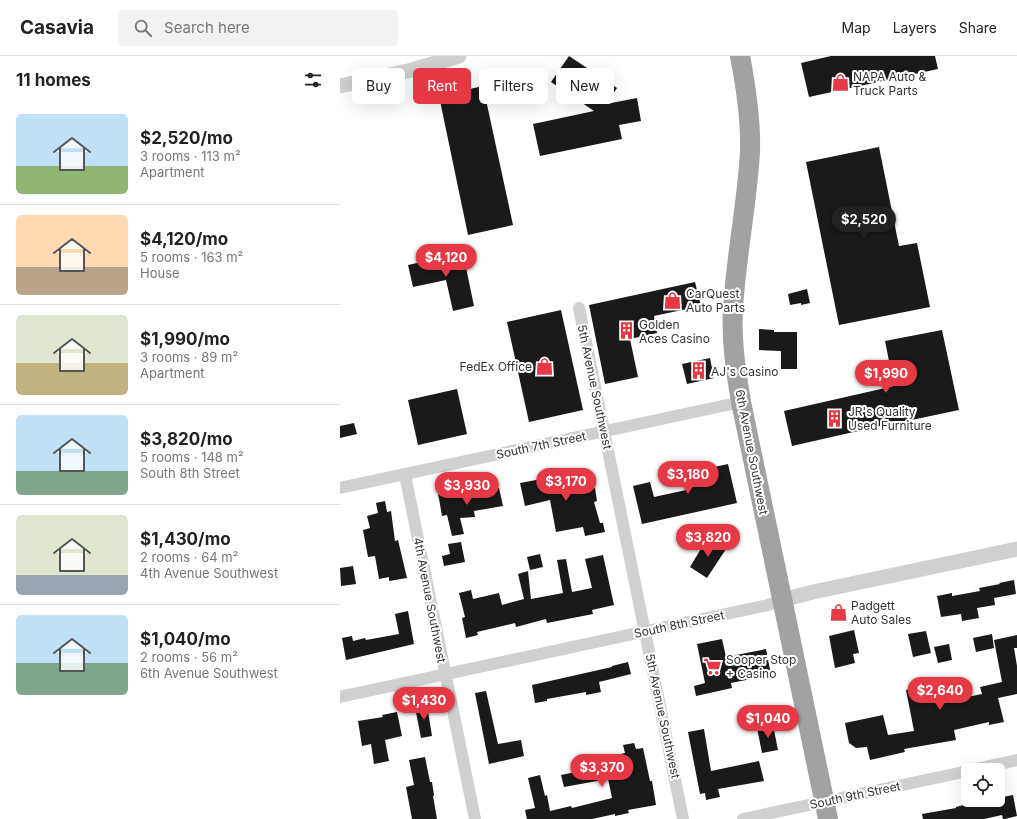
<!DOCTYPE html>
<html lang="en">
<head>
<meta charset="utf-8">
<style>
  :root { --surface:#fff; --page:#f2f2f2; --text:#222; --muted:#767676; --line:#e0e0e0; --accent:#e63946 }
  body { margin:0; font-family:Inter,sans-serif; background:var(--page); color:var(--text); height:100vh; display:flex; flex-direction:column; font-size:15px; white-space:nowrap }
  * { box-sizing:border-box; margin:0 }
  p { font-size:13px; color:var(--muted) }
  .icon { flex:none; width:22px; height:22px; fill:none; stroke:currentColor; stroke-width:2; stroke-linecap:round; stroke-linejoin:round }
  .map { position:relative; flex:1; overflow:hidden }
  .drawer { display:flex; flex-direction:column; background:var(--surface); width:340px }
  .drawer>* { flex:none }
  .guide { position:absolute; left:12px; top:12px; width:380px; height:36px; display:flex; gap:8px }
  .fabs { position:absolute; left:621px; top:707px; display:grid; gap:8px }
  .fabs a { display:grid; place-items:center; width:44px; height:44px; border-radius:6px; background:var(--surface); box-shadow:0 4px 16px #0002; font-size:20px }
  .price { position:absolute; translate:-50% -34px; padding:0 9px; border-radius:14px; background:var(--accent); color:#fff; font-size:13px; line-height:26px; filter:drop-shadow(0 1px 2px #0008) }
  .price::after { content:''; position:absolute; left:50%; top:24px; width:12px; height:9px; margin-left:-6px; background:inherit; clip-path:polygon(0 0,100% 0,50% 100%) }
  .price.current { background:#222; color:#fff }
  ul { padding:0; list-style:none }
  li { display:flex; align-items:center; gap:12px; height:100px; padding:0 16px }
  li+li { border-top:1px solid var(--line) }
  li span { display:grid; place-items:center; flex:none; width:112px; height:80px; border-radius:6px; color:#555 }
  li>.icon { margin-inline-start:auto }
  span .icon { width:48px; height:48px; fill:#fffc; stroke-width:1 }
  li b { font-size:17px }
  h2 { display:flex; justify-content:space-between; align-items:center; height:48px; padding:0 16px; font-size:17px }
  .pill { padding:0 14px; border-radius:6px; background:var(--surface); box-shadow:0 4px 16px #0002; font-size:14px; line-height:36px }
  .pill.current { background:var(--accent); color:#fff }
  header { display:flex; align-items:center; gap:24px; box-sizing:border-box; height:56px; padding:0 20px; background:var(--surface); border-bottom:1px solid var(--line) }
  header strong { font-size:19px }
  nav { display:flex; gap:22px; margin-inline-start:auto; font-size:14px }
  .search { width:280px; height:36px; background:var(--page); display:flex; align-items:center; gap:10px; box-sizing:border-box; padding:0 14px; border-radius:6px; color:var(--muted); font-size:15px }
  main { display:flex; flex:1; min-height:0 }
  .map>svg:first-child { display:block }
  .building { fill:#1a1a1a }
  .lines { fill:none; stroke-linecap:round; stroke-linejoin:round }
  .minor { stroke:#d0d0d0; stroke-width:12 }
  .tertiary { stroke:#d0d0d0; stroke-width:15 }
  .trunk { stroke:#a2a2a2; stroke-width:20 }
  .labels { text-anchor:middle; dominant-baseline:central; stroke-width:4; stroke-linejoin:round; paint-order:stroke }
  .poi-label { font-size:12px; fill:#333; stroke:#fff; text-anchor:start }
  .street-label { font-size:12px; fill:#333; stroke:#fff }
</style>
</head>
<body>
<header>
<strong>Casavia</strong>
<div class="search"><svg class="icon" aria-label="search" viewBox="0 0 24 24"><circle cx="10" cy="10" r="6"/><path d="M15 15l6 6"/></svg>Search here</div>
<nav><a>Map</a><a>Layers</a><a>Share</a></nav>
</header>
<main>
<section class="drawer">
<h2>11 homes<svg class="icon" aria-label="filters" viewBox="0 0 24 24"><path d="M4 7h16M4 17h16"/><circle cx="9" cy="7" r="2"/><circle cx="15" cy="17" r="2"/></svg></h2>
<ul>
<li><span style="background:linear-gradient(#bfe0f5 65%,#8fb573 0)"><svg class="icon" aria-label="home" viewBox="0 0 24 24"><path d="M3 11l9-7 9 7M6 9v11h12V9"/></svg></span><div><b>$2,520/mo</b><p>3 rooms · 113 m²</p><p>Apartment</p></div></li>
<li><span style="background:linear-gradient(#ffd9b3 65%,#b9a48a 0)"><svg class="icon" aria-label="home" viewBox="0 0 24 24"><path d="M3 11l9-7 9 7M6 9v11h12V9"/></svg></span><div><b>$4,120/mo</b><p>5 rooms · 163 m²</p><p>House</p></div></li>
<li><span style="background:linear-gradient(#dfe7d0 60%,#c2b280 0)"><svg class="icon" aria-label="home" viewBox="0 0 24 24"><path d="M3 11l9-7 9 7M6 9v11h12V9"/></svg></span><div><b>$1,990/mo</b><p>3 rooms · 89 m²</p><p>Apartment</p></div></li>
<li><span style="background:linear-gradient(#bfe0f5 70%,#7fa58c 0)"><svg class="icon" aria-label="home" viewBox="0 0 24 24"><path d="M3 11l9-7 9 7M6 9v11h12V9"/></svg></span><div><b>$3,820/mo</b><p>5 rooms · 148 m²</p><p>South 8th Street</p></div></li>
<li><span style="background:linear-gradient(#dfe7d0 75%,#9aa5b1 0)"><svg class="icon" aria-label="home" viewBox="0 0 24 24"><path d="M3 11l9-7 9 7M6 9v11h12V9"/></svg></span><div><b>$1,430/mo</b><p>2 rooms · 64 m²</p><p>4th Avenue Southwest</p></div></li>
<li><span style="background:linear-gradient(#bfe0f5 60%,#7fa58c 0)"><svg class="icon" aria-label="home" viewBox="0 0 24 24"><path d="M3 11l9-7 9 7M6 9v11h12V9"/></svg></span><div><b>$1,040/mo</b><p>2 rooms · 56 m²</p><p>6th Avenue Southwest</p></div></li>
</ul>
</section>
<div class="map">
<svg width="677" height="763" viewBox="0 0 677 763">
  <rect width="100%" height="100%" fill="#fff"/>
  <g class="building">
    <path d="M 229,0 L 277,32 L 266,48 L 297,42 L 301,65 L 279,69 L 282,83 L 200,100 L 193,68 L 254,55 L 211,26 Z"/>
    <path d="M 491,0 L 595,0 L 598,13 L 469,41 L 461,7 Z"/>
    <path d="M 143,30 L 173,169 L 128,179 L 99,40 Z"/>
    <path d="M 539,91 L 559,190 L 577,187 L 590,251 L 499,269 L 466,106 Z"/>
    <path d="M 123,197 L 134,250 L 113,255 L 106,224 L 73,231 L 68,209 Z"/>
    <path d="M 355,226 L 361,250 L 314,260 L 317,277 L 290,283 L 298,321 L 265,328 L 249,249 Z"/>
    <path d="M 467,233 L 470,247 L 461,249 L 461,247 L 450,249 L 448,238 Z"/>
    <path d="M 221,254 L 243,354 L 189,366 L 167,266 Z"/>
    <path d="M 419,273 L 434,274 L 434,276 L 457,276 L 457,313 L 441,313 L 441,295 L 419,294 Z"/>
    <path d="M 602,274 L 619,354 L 562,366 L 562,365 L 452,390 L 444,355 L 554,330 L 545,285 Z"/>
    <path d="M 370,302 L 374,322 L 347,328 L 342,308 Z"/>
    <path d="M 117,333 L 127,378 L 78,389 L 68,344 Z"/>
    <path d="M 14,367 L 17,378 L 0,382 L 0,370 Z"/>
    <path d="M 388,408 L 397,447 L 302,468 L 293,430 L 310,426 L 314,441 L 346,434 L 342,418 Z"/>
    <path d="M 244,415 L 248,433 L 255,432 L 257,445 L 254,446 L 260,467 L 263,467 L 265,476 L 245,480 L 243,471 L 216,476 L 210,444 L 185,450 L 180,427 Z"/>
    <path d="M 159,432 L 163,450 L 134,455 L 135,461 L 120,462 L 124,478 L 112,480 L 107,459 L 102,460 L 98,437 L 112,435 L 113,438 L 146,436 L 145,434 Z"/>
    <path d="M 45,445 L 47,456 L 51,455 L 55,485 L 58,484 L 67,522 L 49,525 L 49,521 L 39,523 L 35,500 L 28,501 L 23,474 L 30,472 L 27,460 L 38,457 L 36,447 Z"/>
    <path d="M 368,481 L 386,493 L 367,522 L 350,511 Z"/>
    <path d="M 121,486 L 125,506 L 104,510 L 102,500 L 110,498 L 108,488 Z"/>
    <path d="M 200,498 L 203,511 L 190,514 L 187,501 Z"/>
    <path d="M 263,499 L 274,549 L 252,554 L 253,558 L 207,567 L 206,563 L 176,571 L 175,567 L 137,576 L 138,579 L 126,582 L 122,562 L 125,561 L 119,537 L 131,534 L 133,543 L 159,537 L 162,549 L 184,543 L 178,518 L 188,515 L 191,543 L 223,537 L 217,504 L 226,503 L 232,536 L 252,532 L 245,503 Z"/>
    <path d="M 13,510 L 16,528 L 1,530 L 0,512 Z"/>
    <path d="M 674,524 L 676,538 L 654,542 L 655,549 L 637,552 L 639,562 L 622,565 L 621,558 L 601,561 L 597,540 L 612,537 L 612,540 L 640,535 L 639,532 L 660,528 L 659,527 Z"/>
    <path d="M 68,555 L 74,588 L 6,604 L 2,582 L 12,580 L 13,585 L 25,582 L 26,584 L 59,578 L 55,558 Z"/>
    <path d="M 514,574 L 519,597 L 513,598 L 515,607 L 495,612 L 489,580 Z"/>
    <path d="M 586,575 L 591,597 L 573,601 L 568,578 Z"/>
    <path d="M 652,578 L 654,592 L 636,596 L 633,582 Z"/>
    <path d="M 677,579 L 677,592 L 674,592 L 677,610 L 677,638 L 658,642 L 664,666 L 649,669 L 649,666 L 614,674 L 616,684 L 564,693 L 565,696 L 530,704 L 527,691 L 516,692 L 509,687 L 505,667 L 543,659 L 548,679 L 574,675 L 566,634 L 608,625 L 612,644 L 642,638 L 640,631 L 662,626 L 654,584 Z"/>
    <path d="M 382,583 L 386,601 L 426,593 L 431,619 L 391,627 L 392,632 L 356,640 L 354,630 L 365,627 L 357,588 Z"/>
    <path d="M 609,588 L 612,604 L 598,607 L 594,591 Z"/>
    <path d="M 288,606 L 291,618 L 259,626 L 261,636 L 246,639 L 246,636 L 207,643 L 207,645 L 195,647 L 192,629 L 272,611 L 272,610 Z"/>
    <path d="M 146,635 L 158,688 L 181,684 L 184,700 L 149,708 L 135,637 Z"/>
    <path d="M 87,649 L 92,680 L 81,682 L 75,651 Z"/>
    <path d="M 57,656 L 62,680 L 45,684 L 49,705 L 34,708 L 31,688 L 22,690 L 18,665 L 43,661 L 42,659 Z"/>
    <path d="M 433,669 L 438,694 L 422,697 L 417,672 Z"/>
    <path d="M 364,673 L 371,715 L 419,705 L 424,725 L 378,733 L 380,741 L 366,744 L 365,737 L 360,738 L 348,676 Z"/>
    <path d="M 294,687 L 296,693 L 303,692 L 310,725 L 312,725 L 316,749 L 288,754 L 289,757 L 275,760 L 275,758 L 252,763 L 187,763 L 185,754 L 195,752 L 188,722 L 200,719 L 205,740 L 207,739 L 210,755 L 231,750 L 232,752 L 272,742 L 268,723 L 224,731 L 221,719 L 260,711 L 258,703 L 285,697 L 283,689 Z"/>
    <path d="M 85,701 L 90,726 L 92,726 L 94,739 L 93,740 L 97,763 L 72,763 L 66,731 L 74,729 L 69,704 Z"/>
    <path d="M 673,739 L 677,760 L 665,763 L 663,763 L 662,759 L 644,763 L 583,763 L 582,758 L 616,752 L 616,751 L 638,745 L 638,744 L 658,744 L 658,742 Z"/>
  </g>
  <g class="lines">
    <g class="minor">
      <path d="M 239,252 L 343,763"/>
      <path d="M 65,419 L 135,763"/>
      <path d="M 0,432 L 401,346"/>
      <path d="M 0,641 L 428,549 L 442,544"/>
      <path d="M 631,714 L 677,704"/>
      <path d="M 403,763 L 628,715"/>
    </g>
    <g class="tertiary">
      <path d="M 0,30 L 72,14 L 119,0"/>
      <path d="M 442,544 L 473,536 L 677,493"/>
    </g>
    <path class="trunk" d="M 400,0 C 406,31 411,65 410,96 C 407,149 396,200 393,253 C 391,284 396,316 401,346 L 488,763"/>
  </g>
  <defs>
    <symbol id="shop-bare" viewBox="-9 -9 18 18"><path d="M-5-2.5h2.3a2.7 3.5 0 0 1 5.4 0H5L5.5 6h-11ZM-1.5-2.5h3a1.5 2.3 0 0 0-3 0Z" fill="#e63946" stroke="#fff" stroke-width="2.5" paint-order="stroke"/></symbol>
    <symbol id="building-bare" viewBox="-9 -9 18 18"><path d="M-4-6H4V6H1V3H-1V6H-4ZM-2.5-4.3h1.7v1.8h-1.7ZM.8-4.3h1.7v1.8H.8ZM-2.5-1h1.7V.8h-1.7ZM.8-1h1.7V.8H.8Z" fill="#e63946" stroke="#fff" stroke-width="2.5" paint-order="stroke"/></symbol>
    <symbol id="supermarket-bare" viewBox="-9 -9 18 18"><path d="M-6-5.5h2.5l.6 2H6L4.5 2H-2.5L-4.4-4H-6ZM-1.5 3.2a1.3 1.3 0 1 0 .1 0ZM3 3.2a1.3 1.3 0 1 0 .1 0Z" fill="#e63946" stroke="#fff" stroke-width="2.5" paint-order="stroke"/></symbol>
  </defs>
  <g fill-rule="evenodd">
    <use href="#shop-bare" x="488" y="14" width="25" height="25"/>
    <use href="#shop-bare" x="320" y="232" width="25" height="25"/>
    <use href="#building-bare" x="274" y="262" width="25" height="25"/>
    <use href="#shop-bare" x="192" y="298" width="25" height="25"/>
    <use href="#building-bare" x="346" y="302" width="25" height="25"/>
    <use href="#building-bare" x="482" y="350" width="25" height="25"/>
    <use href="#shop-bare" x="486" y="544" width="25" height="25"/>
    <use href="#supermarket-bare" x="360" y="598" width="25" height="25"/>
  </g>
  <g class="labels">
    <g class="poi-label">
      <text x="513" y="20">NAPA Auto &amp;<tspan x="513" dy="14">Truck Parts</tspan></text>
      <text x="346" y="237">CarQuest<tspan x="346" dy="14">Auto Parts</tspan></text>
      <text x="299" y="268">Golden<tspan x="299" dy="14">Aces Casino</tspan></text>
      <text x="192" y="310" text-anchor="end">FedEx Office</text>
      <text x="371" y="315">AJ's Casino</text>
      <text x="508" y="355">JR's Quality<tspan x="508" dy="14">Used Furniture</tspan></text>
      <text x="511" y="549">Padgett<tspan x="511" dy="14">Auto Sales</tspan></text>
      <text x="386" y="603">Sooper Stop<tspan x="386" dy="14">+ Casino</tspan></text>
    </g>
    <g class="street-label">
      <text transform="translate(255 331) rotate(78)">5th Avenue Southwest</text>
      <text transform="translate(201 389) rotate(-12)">South 7th Street</text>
      <text transform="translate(412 396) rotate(79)">6th Avenue Southwest</text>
      <text transform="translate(90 544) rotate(79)">4th Avenue Southwest</text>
      <text transform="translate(339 568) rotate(-12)">South 8th Street</text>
      <text transform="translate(323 660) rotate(78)">5th Avenue Southwest</text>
      <text transform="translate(515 739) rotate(-12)">South 9th Street</text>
    </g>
  </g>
</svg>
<div class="fabs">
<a><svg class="icon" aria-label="locate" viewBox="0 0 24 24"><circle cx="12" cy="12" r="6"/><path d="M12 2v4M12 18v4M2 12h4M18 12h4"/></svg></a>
</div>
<b class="price current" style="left:524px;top:184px">$2,520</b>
<b class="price" style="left:106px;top:222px">$4,120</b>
<b class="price" style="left:546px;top:338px">$1,990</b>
<b class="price" style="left:348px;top:439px">$3,180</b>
<b class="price" style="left:226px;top:446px">$3,170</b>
<b class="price" style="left:127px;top:450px">$3,930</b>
<b class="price" style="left:368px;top:502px">$3,820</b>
<b class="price" style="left:600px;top:655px">$2,640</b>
<b class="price" style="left:84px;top:665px">$1,430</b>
<b class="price" style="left:428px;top:683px">$1,040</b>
<b class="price" style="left:262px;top:732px">$3,370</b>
<div class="guide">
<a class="pill">Buy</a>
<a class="pill current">Rent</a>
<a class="pill">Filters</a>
<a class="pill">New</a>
</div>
</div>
</main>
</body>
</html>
